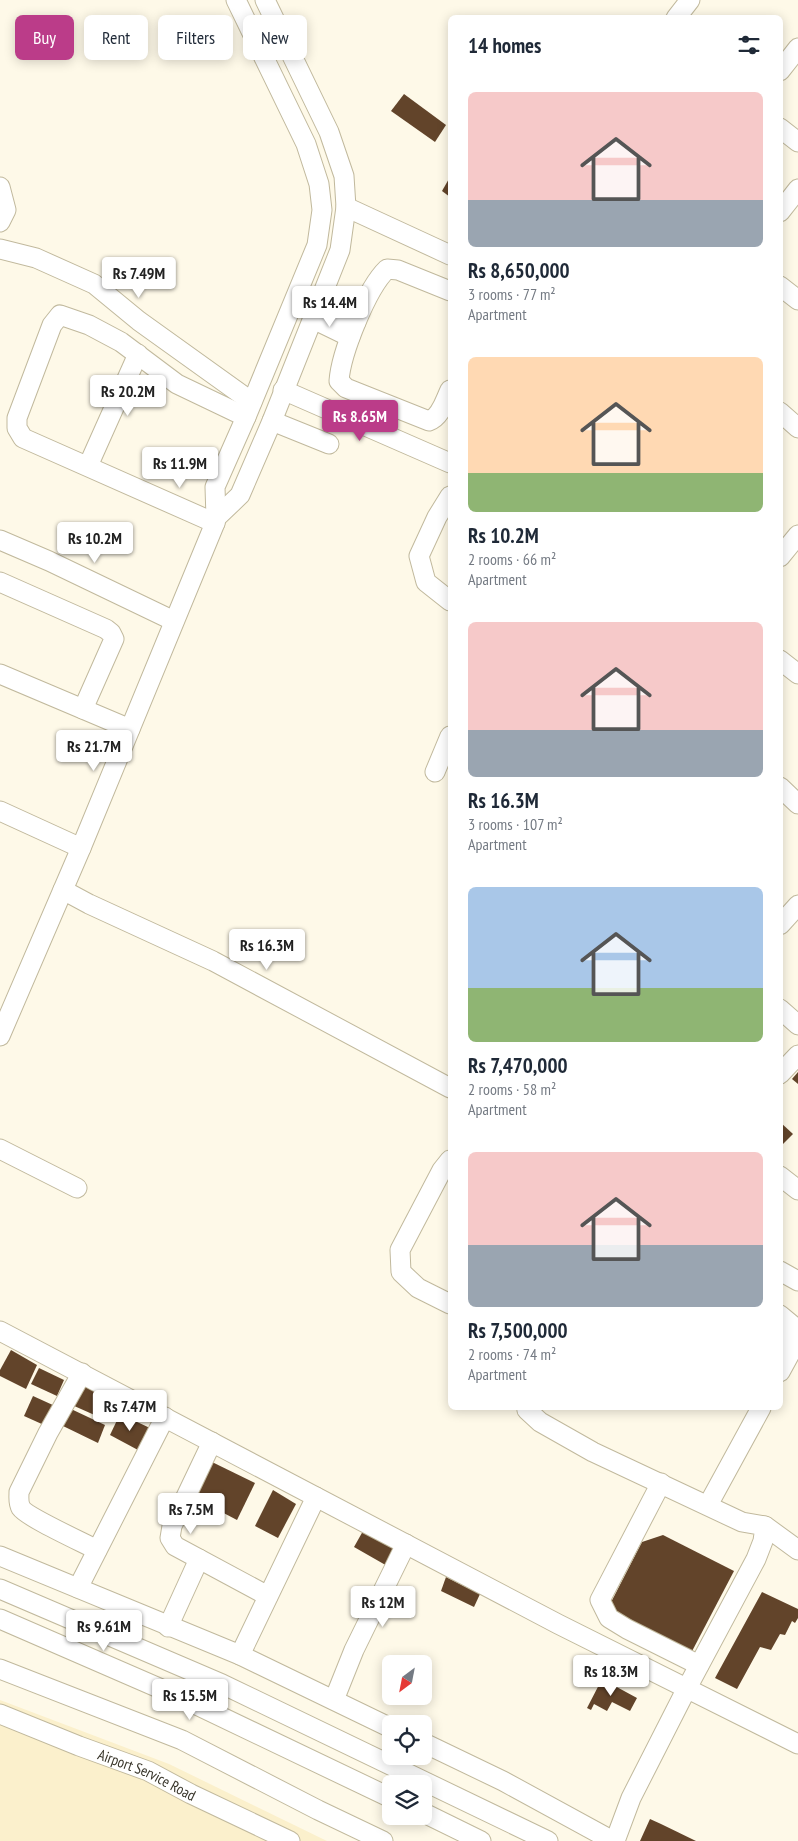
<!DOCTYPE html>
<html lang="en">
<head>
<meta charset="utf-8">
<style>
  :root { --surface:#fff; --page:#f6f6f7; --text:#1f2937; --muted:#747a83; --accent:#bb3c89 }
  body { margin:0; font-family:"PT Sans Narrow",sans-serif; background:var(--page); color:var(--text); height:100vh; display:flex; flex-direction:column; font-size:19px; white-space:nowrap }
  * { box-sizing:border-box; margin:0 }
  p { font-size:16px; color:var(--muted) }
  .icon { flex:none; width:28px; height:28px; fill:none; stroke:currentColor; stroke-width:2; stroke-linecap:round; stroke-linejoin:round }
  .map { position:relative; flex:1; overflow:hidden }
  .panel { position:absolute; left:448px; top:15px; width:335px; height:1395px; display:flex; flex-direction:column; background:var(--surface); border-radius:8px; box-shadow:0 2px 12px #0003 }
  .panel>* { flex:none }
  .hud { position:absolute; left:15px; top:15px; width:358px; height:45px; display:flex; gap:10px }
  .needle { width:32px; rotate:212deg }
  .tools { position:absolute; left:382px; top:1655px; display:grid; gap:10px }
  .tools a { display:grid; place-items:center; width:50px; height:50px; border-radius:8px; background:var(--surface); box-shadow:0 2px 12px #0003; font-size:25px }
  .price { position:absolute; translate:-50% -42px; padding:0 11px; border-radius:5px; background:#fff; color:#222; font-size:16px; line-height:32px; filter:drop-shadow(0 1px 2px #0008) }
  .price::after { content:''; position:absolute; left:50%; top:30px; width:15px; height:11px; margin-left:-8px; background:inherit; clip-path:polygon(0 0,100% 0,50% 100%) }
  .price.selected { background:var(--accent); color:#fff }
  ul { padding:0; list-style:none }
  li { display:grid; align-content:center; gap:10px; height:265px; padding:0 20px }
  li span { display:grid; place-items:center; height:155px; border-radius:8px; color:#555 }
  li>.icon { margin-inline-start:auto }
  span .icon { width:90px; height:90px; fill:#fffc; stroke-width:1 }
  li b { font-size:21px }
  h2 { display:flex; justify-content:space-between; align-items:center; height:60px; padding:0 20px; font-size:21px }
  .pill { padding:0 18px; border-radius:8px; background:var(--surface); box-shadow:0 2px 12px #0003; font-size:18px; line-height:45px }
  .pill.selected { background:var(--accent); color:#fff }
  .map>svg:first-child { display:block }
  .built { fill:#fbf0cc }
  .building { fill:#62442a }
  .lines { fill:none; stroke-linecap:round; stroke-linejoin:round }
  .minor-casing { stroke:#c1b99d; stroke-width:21 }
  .minor { stroke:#fff; stroke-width:19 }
  .labels { text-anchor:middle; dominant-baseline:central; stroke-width:5; stroke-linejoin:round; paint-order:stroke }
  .street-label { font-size:15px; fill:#38352a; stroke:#fef9e8 }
</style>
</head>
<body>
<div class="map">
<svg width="798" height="1841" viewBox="0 0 798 1841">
  <rect width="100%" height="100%" fill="#fef9e8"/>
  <path class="built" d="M 0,1700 L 169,1764 L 327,1841 L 0,1841 Z"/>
  <g class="building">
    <path d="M 404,94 L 446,125 L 435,142 L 391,111 Z"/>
    <path d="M 450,177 L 450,197 L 442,191 Z"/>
    <path d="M 798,1072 L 798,1084 L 792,1079 Z"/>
    <path d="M 780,1122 L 793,1134 L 780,1147 Z"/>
    <path d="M 11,1350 L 37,1365 L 26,1389 L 0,1376 L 0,1370 Z"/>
    <path d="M 39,1368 L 64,1380 L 57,1396 L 31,1384 Z"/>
    <path d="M 84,1385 L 119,1401 L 108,1421 L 72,1405 Z"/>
    <path d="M 33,1396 L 55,1406 L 44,1425 L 24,1416 Z"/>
    <path d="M 71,1409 L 105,1425 L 98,1443 L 63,1426 Z"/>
    <path d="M 120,1414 L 150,1428 L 138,1450 L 110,1435 Z"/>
    <path d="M 212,1462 L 255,1483 L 237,1520 L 193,1497 Z"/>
    <path d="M 273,1490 L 296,1504 L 278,1538 L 255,1526 Z"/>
    <path d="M 363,1531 L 399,1549 L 389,1567 L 354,1547 Z"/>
    <path d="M 663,1535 L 734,1571 L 689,1657 L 606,1612 L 642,1542 Z"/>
    <path d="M 446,1577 L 480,1594 L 474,1607 L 441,1591 Z"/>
    <path d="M 762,1592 L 798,1609 L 798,1618 L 795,1623 L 792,1621 L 785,1635 L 780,1634 L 771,1650 L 760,1647 L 737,1689 L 715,1678 Z"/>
    <path d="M 602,1679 L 637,1698 L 630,1711 L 612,1702 L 607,1711 L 594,1704 L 591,1710 L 587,1708 Z"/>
    <path d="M 650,1819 L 661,1824 L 696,1841 L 640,1841 Z"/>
  </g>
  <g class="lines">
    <defs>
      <g id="minor">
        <path d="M 676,18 L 690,0"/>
        <path d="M 780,71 L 798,48"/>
        <path d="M 780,128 L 798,142"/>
        <path d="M 0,187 L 6,210 L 0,222"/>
        <path d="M 346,207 L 450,255"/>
        <path d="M 780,212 L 798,189"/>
        <path d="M 0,249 L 36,258 L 94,284 L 139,321 L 252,402"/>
        <path d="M 780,286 L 798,300"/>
        <path d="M 450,291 L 398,270 L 387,269 C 367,288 341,353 339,381 L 346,388 L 429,421 C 441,417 445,400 450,390"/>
        <path d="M 319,304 L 356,322"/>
        <path d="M 313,319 L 350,337"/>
        <path d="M 283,390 L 450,463"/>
        <path d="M 780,412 L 798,428"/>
        <path d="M 272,421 L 329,444"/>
        <path d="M 88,466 L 138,354"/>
        <path d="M 450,496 L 437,517 L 419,556 L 426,582 L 450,601"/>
        <path d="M 216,518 L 240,495 L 272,421 L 340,250 L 346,207 L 344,176 L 329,132 L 265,0"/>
        <path d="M 215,523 L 23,438 L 17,428 L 17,418 L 52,325 L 60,315 L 89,325 L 121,342 L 177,384 L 246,417"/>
        <path d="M 0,540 L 49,561 L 174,621"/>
        <path d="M 780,557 L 798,535"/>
        <path d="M 0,582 L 106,629 L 111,633 L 114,639 L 83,709"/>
        <path d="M 780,660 L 798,674"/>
        <path d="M 0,674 L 130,729"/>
        <path d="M 435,772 L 450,736"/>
        <path d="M 780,787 L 798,804"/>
        <path d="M 0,811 L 81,848"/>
        <path d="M 63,890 L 89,904 L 213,961 L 450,1088"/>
        <path d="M 780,925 L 798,905"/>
        <path d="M 780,1009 L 798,1025"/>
        <path d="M 0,1036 L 81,848 L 215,523 L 216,518 L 215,487 L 246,417 L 317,245 L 322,210 L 319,184 L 306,144 L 236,0"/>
        <path d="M 780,1074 L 798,1055"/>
        <path d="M 0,1149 L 77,1188"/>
        <path d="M 450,1160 L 442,1170 L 400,1250 L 401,1272 L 418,1288 L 450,1304"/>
        <path d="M 780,1176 L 798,1190"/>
        <path d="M 780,1271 L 798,1281"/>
        <path d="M 780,1315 L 792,1325 L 792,1350 L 780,1372"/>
        <path d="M 0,1331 L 558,1624 L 798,1744"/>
        <path d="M 82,1373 L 48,1433 L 19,1492 C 19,1498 18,1503 21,1508 C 27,1517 84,1543 97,1550"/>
        <path d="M 528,1408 L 527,1410 L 540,1422 L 593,1452 L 742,1522 L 765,1526 L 763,1541 L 756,1559 L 687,1688 L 631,1798 L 615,1841"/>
        <path d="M 212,1442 L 172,1526 L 170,1538 L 175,1546 L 268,1596"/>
        <path d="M 661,1483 L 600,1600 L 609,1618 L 627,1629 L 699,1665"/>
        <path d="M 708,1505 L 761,1408"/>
        <path d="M 765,1526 L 798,1550"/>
        <path d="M 0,1556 L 240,1655 L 391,1728"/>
        <path d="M 78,1588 L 165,1417"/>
        <path d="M 0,1589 L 222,1684 L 548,1841"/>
        <path d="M 0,1619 L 182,1698 L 391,1798"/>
        <path d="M 168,1627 L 199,1559"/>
        <path d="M 240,1655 L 316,1497"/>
        <path d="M 0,1669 L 182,1740 L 318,1810 L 383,1841"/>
        <path d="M 334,1700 L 354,1650 L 406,1544"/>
        <path id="s1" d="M 0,1714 L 79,1746 L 148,1771 L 191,1794 L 290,1841"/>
        <path d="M 424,1743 L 503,1781 L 613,1841"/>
        <path d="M 424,1813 L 481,1841"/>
      </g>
    </defs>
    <use href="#minor" class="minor-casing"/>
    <use href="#minor" class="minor"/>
  </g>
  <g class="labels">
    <g class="street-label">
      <text stroke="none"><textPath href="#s1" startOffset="159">Airport Service Road</textPath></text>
    </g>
  </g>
</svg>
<div class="tools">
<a><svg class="needle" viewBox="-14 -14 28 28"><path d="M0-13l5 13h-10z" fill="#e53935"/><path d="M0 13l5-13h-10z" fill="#747a83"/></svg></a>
<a><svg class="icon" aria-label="locate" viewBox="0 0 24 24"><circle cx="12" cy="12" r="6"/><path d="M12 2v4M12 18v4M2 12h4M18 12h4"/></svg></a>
<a><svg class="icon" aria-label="layers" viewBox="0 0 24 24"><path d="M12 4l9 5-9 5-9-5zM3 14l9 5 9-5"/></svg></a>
</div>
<b class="price" style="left:139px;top:299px">Rs 7.49M</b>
<b class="price" style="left:330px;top:328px">Rs 14.4M</b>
<b class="price" style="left:128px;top:417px">Rs 20.2M</b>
<b class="price selected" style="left:360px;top:442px">Rs 8.65M</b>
<b class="price" style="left:180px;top:489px">Rs 11.9M</b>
<b class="price" style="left:95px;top:564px">Rs 10.2M</b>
<b class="price" style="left:94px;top:772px">Rs 21.7M</b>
<b class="price" style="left:267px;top:971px">Rs 16.3M</b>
<b class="price" style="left:130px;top:1432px">Rs 7.47M</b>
<b class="price" style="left:191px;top:1535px">Rs 7.5M</b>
<b class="price" style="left:383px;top:1628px">Rs 12M</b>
<b class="price" style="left:104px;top:1652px">Rs 9.61M</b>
<b class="price" style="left:611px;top:1697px">Rs 18.3M</b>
<b class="price" style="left:190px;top:1721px">Rs 15.5M</b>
<div class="hud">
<a class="pill selected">Buy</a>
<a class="pill">Rent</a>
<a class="pill">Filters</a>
<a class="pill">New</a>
</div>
<section class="panel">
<h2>14 homes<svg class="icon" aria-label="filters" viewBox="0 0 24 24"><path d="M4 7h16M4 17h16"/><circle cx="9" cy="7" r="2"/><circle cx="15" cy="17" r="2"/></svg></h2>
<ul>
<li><span style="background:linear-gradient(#f6c9c9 70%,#9aa5b1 0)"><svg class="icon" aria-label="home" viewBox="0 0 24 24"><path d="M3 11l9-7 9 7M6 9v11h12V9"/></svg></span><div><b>Rs 8,650,000</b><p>3 rooms · 77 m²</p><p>Apartment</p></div></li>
<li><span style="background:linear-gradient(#ffd9b3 75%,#8fb573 0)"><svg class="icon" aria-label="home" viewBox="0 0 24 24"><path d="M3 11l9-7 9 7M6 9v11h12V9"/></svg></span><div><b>Rs 10.2M</b><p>2 rooms · 66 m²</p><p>Apartment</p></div></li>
<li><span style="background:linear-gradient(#f6c9c9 70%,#9aa5b1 0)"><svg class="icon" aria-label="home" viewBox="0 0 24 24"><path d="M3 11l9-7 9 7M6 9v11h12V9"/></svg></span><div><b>Rs 16.3M</b><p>3 rooms · 107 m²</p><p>Apartment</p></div></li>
<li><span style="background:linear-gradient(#a9c7e8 65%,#8fb573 0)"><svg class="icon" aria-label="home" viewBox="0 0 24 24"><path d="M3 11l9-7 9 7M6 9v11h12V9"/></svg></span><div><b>Rs 7,470,000</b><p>2 rooms · 58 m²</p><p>Apartment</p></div></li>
<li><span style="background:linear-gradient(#f6c9c9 60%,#9aa5b1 0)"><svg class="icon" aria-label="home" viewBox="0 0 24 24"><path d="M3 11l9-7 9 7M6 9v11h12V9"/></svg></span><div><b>Rs 7,500,000</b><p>2 rooms · 74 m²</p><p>Apartment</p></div></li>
</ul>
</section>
</div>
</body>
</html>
